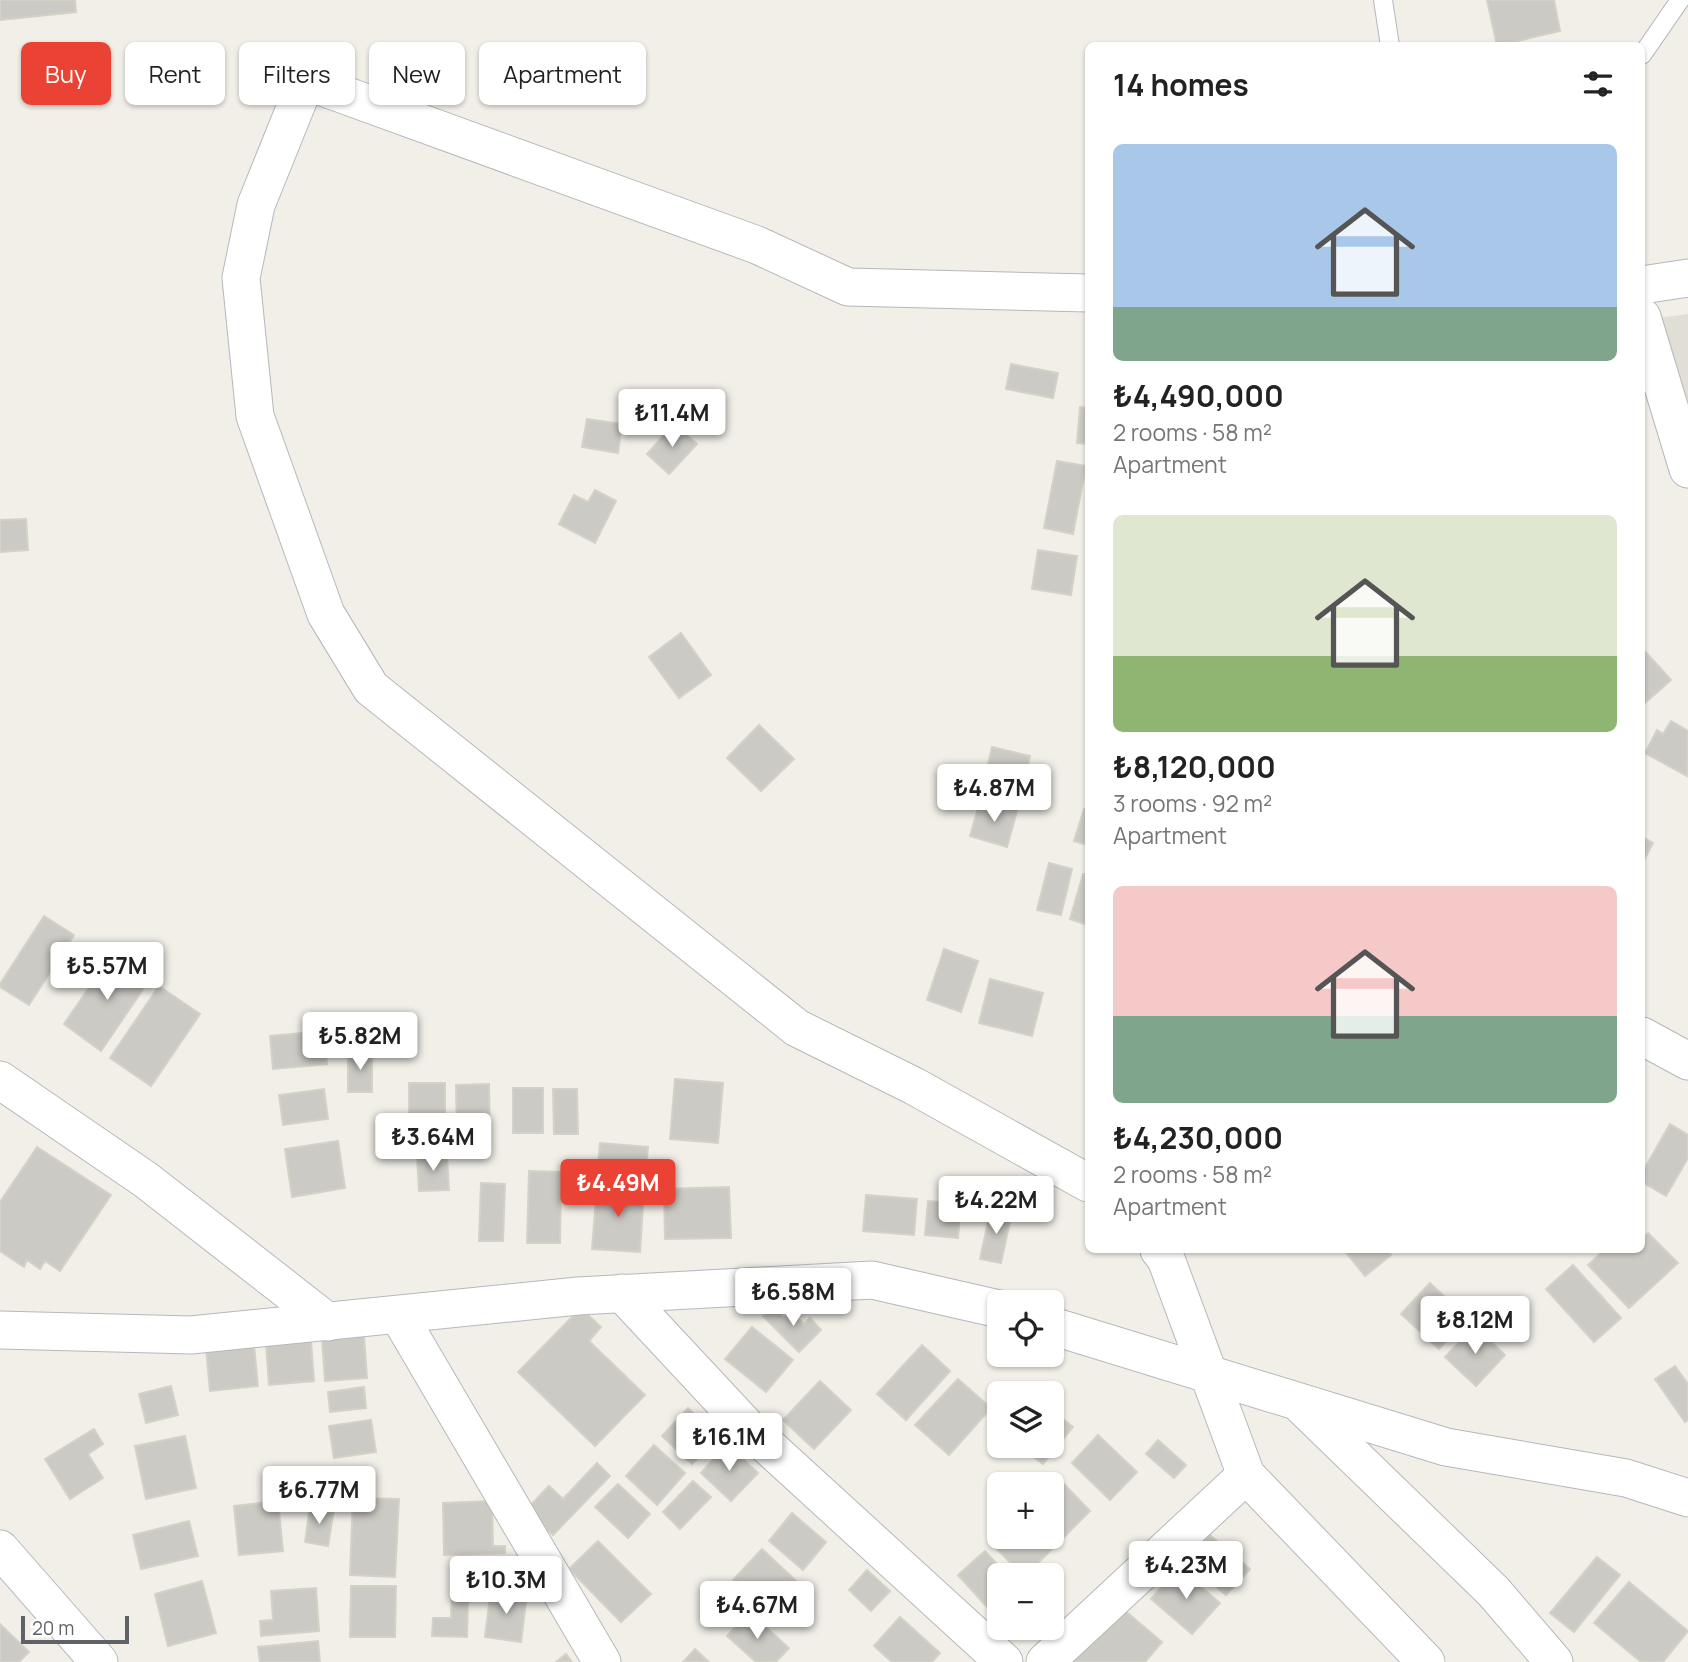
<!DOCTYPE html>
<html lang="en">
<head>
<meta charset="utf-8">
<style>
  :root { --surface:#fff; --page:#f6f6f6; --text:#222; --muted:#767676; --accent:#ea4335 }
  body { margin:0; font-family:Manrope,sans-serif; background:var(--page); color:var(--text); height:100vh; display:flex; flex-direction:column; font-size:26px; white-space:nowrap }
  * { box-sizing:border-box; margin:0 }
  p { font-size:23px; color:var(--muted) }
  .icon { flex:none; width:38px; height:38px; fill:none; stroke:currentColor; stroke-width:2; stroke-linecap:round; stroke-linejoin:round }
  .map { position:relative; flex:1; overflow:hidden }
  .panel { position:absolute; left:1085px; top:42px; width:560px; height:1211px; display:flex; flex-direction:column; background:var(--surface); border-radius:10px; box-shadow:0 2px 5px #0004 }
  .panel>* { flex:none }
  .banner { position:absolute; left:21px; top:42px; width:665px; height:63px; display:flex; gap:14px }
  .tools { position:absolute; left:987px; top:1290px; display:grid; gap:14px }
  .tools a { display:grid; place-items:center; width:77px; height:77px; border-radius:10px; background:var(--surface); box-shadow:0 2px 5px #0004; font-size:35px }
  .scale { position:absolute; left:21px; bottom:18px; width:108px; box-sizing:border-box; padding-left:7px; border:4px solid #5f6368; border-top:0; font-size:19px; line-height:24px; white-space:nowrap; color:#5f6368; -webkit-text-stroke:5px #fff; paint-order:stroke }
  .price { position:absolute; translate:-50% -60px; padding:0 16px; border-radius:7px; background:#fff; color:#222; font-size:23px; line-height:46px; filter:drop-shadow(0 2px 4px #0008) }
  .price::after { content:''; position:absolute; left:50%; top:42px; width:21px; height:16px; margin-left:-10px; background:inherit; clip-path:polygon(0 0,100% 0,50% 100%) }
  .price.current { background:var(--accent); color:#fff }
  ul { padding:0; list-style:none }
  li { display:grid; align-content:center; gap:14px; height:371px; padding:0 28px }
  li span { display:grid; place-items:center; height:217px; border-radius:10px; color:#555 }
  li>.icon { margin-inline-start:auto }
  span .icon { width:126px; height:126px; fill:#fffc; stroke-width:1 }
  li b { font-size:30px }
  h2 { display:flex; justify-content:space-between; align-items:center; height:84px; padding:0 28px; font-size:30px }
  .pill { padding:0 24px; border-radius:10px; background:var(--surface); box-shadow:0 2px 5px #0004; font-size:24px; line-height:63px }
  .pill.current { background:var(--accent); color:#fff }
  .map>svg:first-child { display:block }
  .education { fill:#e1ded6 }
  .building { fill:#cccac5; stroke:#d6d1c6; stroke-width:2 }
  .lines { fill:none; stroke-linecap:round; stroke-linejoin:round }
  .service-casing { stroke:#b5b8bc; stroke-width:20 }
  .minor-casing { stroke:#b5b8bc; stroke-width:39 }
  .service { stroke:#fff; stroke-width:18 }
  .minor { stroke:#fff; stroke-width:37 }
</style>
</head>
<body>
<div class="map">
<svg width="1688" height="1662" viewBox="0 0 1688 1662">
  <rect width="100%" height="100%" fill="#f1efe8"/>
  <path class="education" d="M 1688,314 L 1688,408 L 1658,318 Z"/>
  <g class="building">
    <path d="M 0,0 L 75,0 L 76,12 L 0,20 Z"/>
    <path d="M 1487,0 L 1554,0 L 1560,31 L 1497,46 Z"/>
    <path d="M 1011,364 L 1058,373 L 1053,398 L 1006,389 Z"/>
    <path d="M 1080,407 L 1088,408 L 1088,444 L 1077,443 Z"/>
    <path d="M 587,419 L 622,424 L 618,453 L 582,447 Z"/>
    <path d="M 674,424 L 697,444 L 669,474 L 647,454 Z"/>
    <path d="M 1057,461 L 1086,466 L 1073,534 L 1044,528 Z"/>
    <path d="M 595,490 L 616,501 L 595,543 L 559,524 L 574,495 L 588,502 Z"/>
    <path d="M 26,519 L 28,550 L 0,552 L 0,520 Z"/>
    <path d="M 1038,550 L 1077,556 L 1071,595 L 1032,589 Z"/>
    <path d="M 681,633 L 711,675 L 679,698 L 649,657 Z"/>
    <path d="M 1642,648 L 1671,680 L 1644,704 L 1642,701 Z"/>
    <path d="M 1671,721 L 1688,731 L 1687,776 L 1645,753 L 1657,730 L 1663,734 Z"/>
    <path d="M 759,725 L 794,759 L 761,791 L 727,758 Z"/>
    <path d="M 992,747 L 1030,756 L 1020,799 L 982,790 Z"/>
    <path d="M 980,801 L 1017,811 L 1007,847 L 970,836 Z"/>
    <path d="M 1084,809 L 1088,811 L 1088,845 L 1074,841 Z"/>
    <path d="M 1642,837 L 1653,843 L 1642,864 Z"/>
    <path d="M 1049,863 L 1072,869 L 1061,915 L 1037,910 Z"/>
    <path d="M 1083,874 L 1088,875 L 1088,925 L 1070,919 Z"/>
    <path d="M 44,916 L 74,935 L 29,1005 L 0,987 L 0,984 Z"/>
    <path d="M 944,949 L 978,961 L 961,1012 L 927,1000 Z"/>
    <path d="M 113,953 L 150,979 L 101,1051 L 64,1024 Z"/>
    <path d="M 990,979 L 1043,993 L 1032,1036 L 979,1023 Z"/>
    <path d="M 159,986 L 200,1014 L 151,1086 L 110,1058 Z"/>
    <path d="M 324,1031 L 327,1064 L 273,1069 L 270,1036 Z"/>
    <rect x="348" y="1053" width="24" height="39"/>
    <path d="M 675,1079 L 723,1083 L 718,1143 L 670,1139 Z"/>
    <rect x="409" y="1083" width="36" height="48"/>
    <path d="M 489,1084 L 490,1132 L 457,1133 L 456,1085 Z"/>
    <rect x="513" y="1088" width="30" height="45"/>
    <path d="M 324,1089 L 328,1119 L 283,1125 L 279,1095 Z"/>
    <path d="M 553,1089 L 577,1089 L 578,1134 L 554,1134 Z"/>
    <path d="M 1670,1124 L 1688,1135 L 1688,1158 L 1666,1196 L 1642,1182 L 1642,1173 Z"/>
    <path d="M 338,1141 L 345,1188 L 292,1197 L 285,1149 Z"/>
    <path d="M 600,1143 L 648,1147 L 645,1180 L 597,1176 Z"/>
    <path d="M 37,1147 L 111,1195 L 60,1271 L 45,1261 L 40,1269 L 27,1260 L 24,1267 L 0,1251 L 0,1202 Z"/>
    <path d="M 447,1156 L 449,1190 L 419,1191 L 417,1157 Z"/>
    <path d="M 529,1171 L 561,1172 L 560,1243 L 527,1243 Z"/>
    <path d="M 481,1183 L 505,1184 L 503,1241 L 479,1241 Z"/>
    <path d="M 597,1186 L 644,1190 L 640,1252 L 592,1249 Z"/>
    <path d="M 729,1187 L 731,1238 L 665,1239 L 664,1189 Z"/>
    <path d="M 866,1195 L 917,1199 L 914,1235 L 863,1231 Z"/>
    <path d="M 928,1201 L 961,1204 L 958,1238 L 925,1235 Z"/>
    <path d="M 991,1208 L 1012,1212 L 1001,1263 L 980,1259 Z"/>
    <path d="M 1648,1233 L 1678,1263 L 1629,1308 L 1588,1265 L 1604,1250 L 1642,1250 L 1642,1239 Z"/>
    <path d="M 1344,1250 L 1387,1250 L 1391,1255 L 1365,1276 Z"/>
    <path d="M 1573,1265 L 1621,1318 L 1594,1342 L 1546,1289 Z"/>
    <path d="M 1430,1283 L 1467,1318 L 1439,1349 L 1401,1314 Z"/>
    <path d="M 773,1307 L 784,1318 L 791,1312 L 804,1324 L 810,1318 L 821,1330 L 799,1352 L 763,1316 Z"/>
    <path d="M 581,1308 L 601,1327 L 589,1341 L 645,1395 L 595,1446 L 518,1372 Z"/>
    <path d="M 1475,1326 L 1505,1355 L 1476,1386 L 1445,1357 Z"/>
    <path d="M 752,1327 L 793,1360 L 766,1392 L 725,1359 Z"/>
    <path d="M 364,1336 L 367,1378 L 325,1381 L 322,1339 Z"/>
    <path d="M 311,1341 L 314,1381 L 269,1385 L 266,1344 Z"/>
    <path d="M 254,1345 L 258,1386 L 210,1391 L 206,1349 Z"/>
    <path d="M 922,1345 L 950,1371 L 906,1420 L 877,1394 Z"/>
    <path d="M 1675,1366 L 1688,1384 L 1688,1420 L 1685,1422 L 1655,1379 Z"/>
    <path d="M 958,1379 L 991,1408 L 949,1455 L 915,1425 Z"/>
    <path d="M 820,1381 L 851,1410 L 814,1449 L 783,1420 Z"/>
    <path d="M 171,1386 L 178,1415 L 146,1423 L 139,1394 Z"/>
    <path d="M 364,1387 L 366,1408 L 330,1412 L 328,1392 Z"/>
    <path d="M 688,1408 L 718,1437 L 692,1464 L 662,1436 Z"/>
    <path d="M 1052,1410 L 1073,1427 L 1043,1464 L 1019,1446 L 1052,1446 Z"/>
    <path d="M 371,1420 L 376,1452 L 334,1458 L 329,1426 Z"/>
    <path d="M 94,1429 L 103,1444 L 88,1454 L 103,1478 L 70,1499 L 45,1459 Z"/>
    <path d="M 1098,1435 L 1137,1472 L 1110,1500 L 1072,1463 Z"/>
    <path d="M 185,1436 L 196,1488 L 146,1499 L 135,1446 Z"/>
    <path d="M 1158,1440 L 1186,1465 L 1174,1478 L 1146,1454 Z"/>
    <path d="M 727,1444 L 758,1473 L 731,1501 L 701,1473 Z"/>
    <path d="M 654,1445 L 685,1473 L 657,1505 L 626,1476 Z"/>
    <path d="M 597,1463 L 610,1476 L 553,1535 L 526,1510 L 549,1486 L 563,1499 Z"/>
    <path d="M 1057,1477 L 1090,1511 L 1063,1538 L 1052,1527 L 1049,1484 Z"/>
    <path d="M 693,1481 L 711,1497 L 680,1529 L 663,1512 Z"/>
    <path d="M 618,1484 L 650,1514 L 628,1538 L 595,1507 Z"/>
    <path d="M 353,1498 L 399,1499 L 395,1577 L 350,1575 Z"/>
    <path d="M 278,1501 L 283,1551 L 239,1555 L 234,1506 Z"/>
    <path d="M 492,1501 L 493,1546 L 505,1546 L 505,1553 L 444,1555 L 443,1503 Z"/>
    <path d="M 310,1506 L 334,1509 L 328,1546 L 305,1542 Z"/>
    <path d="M 792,1513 L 826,1542 L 803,1570 L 769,1541 Z"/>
    <path d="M 189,1521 L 198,1556 L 141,1569 L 133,1535 Z"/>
    <path d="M 1197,1524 L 1250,1569 L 1226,1595 L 1174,1551 Z"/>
    <path d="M 999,1536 L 1047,1536 L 1056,1545 L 1026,1575 L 1022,1575 L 992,1544 Z"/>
    <path d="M 598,1541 L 651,1594 L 621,1622 L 569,1569 Z"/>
    <path d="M 762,1549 L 807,1591 L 778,1622 L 733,1580 Z"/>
    <path d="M 985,1551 L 1007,1575 L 999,1575 L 999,1598 L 988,1608 L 958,1575 Z"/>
    <path d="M 1597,1557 L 1620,1575 L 1574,1632 L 1550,1613 Z"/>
    <path d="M 453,1566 L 469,1567 L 467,1637 L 432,1636 L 433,1618 L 451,1618 Z"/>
    <path d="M 1179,1568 L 1220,1603 L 1192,1634 L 1151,1599 Z"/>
    <path d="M 867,1570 L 890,1591 L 871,1611 L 849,1590 Z"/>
    <path d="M 202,1581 L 216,1633 L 168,1646 L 155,1594 Z"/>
    <path d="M 1629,1582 L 1688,1631 L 1663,1662 L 1641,1662 L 1594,1623 Z"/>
    <path d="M 351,1586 L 396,1586 L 395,1637 L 350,1637 Z"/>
    <path d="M 316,1588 L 319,1631 L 261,1636 L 260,1621 L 273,1620 L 271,1591 Z"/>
    <path d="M 491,1589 L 527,1594 L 521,1642 L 485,1637 Z"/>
    <path d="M 1116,1603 L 1162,1642 L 1145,1662 L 1074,1662 L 1070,1658 Z"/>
    <path d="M 749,1612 L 789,1648 L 776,1662 L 756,1662 L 727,1636 Z"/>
    <path d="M 900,1617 L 940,1653 L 932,1662 L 892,1662 L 874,1646 Z"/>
    <path d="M 0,1624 L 29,1652 L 19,1662 L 0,1662 Z"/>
    <path d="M 318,1641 L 320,1662 L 260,1662 L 258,1647 Z"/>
    <path d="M 695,1649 L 709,1662 L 683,1662 Z"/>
    <path d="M 566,1654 L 572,1662 L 556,1662 Z"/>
  </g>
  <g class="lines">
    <defs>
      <g id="service">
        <path d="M 1383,0 L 1390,46"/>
        <path d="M 1642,55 L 1680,0"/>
      </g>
      <g id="minor">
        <path d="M 1642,285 L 1688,278"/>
        <path d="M 1088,293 L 848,287 L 757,245 L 306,81 L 256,205 L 241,278 L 255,416 L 326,614 L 371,688 L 797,1028 L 914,1086 L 1088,1183"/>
        <path d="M 1642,317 L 1688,469"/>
        <path d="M 1642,1036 L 1688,1061"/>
        <path d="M 0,1080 L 146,1180 L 328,1322"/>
        <path d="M 1159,1250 L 1166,1259 L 1246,1475 L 1426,1662"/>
        <path d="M 622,1293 L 747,1427 L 1004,1662"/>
        <path d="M 399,1316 L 602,1662"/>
        <path d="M 1052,1326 L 1446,1447 L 1626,1478 L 1688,1498"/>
        <path d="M 0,1330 L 191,1335 L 578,1296 L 872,1280 L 999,1309"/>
        <path d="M 1302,1406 L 1493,1591 L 1554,1662"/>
        <path d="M 0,1549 L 99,1662"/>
        <path d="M 1045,1662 L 1246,1475"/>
      </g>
    </defs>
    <use href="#service" class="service-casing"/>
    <use href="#minor" class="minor-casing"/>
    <use href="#service" class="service"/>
    <use href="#minor" class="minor"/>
  </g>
</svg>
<div class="tools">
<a><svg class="icon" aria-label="locate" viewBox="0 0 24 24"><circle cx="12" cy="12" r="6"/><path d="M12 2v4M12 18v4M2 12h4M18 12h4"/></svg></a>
<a><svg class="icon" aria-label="layers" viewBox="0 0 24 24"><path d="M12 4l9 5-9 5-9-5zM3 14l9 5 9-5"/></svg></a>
<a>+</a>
<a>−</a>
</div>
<div class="scale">20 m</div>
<b class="price" style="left:672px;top:449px">₺11.4M</b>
<b class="price" style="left:994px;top:824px">₺4.87M</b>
<b class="price" style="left:107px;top:1002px">₺5.57M</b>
<b class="price" style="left:360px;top:1072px">₺5.82M</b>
<b class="price" style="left:433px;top:1173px">₺3.64M</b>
<b class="price current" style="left:618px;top:1219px">₺4.49M</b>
<b class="price" style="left:996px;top:1236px">₺4.22M</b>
<b class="price" style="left:793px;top:1328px">₺6.58M</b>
<b class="price" style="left:1475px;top:1356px">₺8.12M</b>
<b class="price" style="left:729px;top:1473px">₺16.1M</b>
<b class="price" style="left:319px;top:1526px">₺6.77M</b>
<b class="price" style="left:1186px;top:1601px">₺4.23M</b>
<b class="price" style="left:506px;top:1616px">₺10.3M</b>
<b class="price" style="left:757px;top:1641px">₺4.67M</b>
<div class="banner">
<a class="pill current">Buy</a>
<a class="pill">Rent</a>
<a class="pill">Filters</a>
<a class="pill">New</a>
<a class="pill">Apartment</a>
</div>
<section class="panel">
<h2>14 homes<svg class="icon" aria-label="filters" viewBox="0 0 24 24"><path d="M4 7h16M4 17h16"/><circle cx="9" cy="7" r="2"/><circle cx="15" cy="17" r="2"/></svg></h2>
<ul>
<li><span style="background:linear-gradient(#a9c7e8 75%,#7fa58c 0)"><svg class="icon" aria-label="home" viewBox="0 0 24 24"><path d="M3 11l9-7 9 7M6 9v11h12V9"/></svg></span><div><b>₺4,490,000</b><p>2 rooms · 58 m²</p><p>Apartment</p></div></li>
<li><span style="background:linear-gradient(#dfe7d0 65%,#8fb573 0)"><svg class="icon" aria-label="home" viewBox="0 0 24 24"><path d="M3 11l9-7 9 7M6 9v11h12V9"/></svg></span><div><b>₺8,120,000</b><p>3 rooms · 92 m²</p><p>Apartment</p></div></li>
<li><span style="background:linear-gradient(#f6c9c9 60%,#7fa58c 0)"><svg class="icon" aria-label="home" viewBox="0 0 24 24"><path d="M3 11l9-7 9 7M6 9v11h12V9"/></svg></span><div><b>₺4,230,000</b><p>2 rooms · 58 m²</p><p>Apartment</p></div></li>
</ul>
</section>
</div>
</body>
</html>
